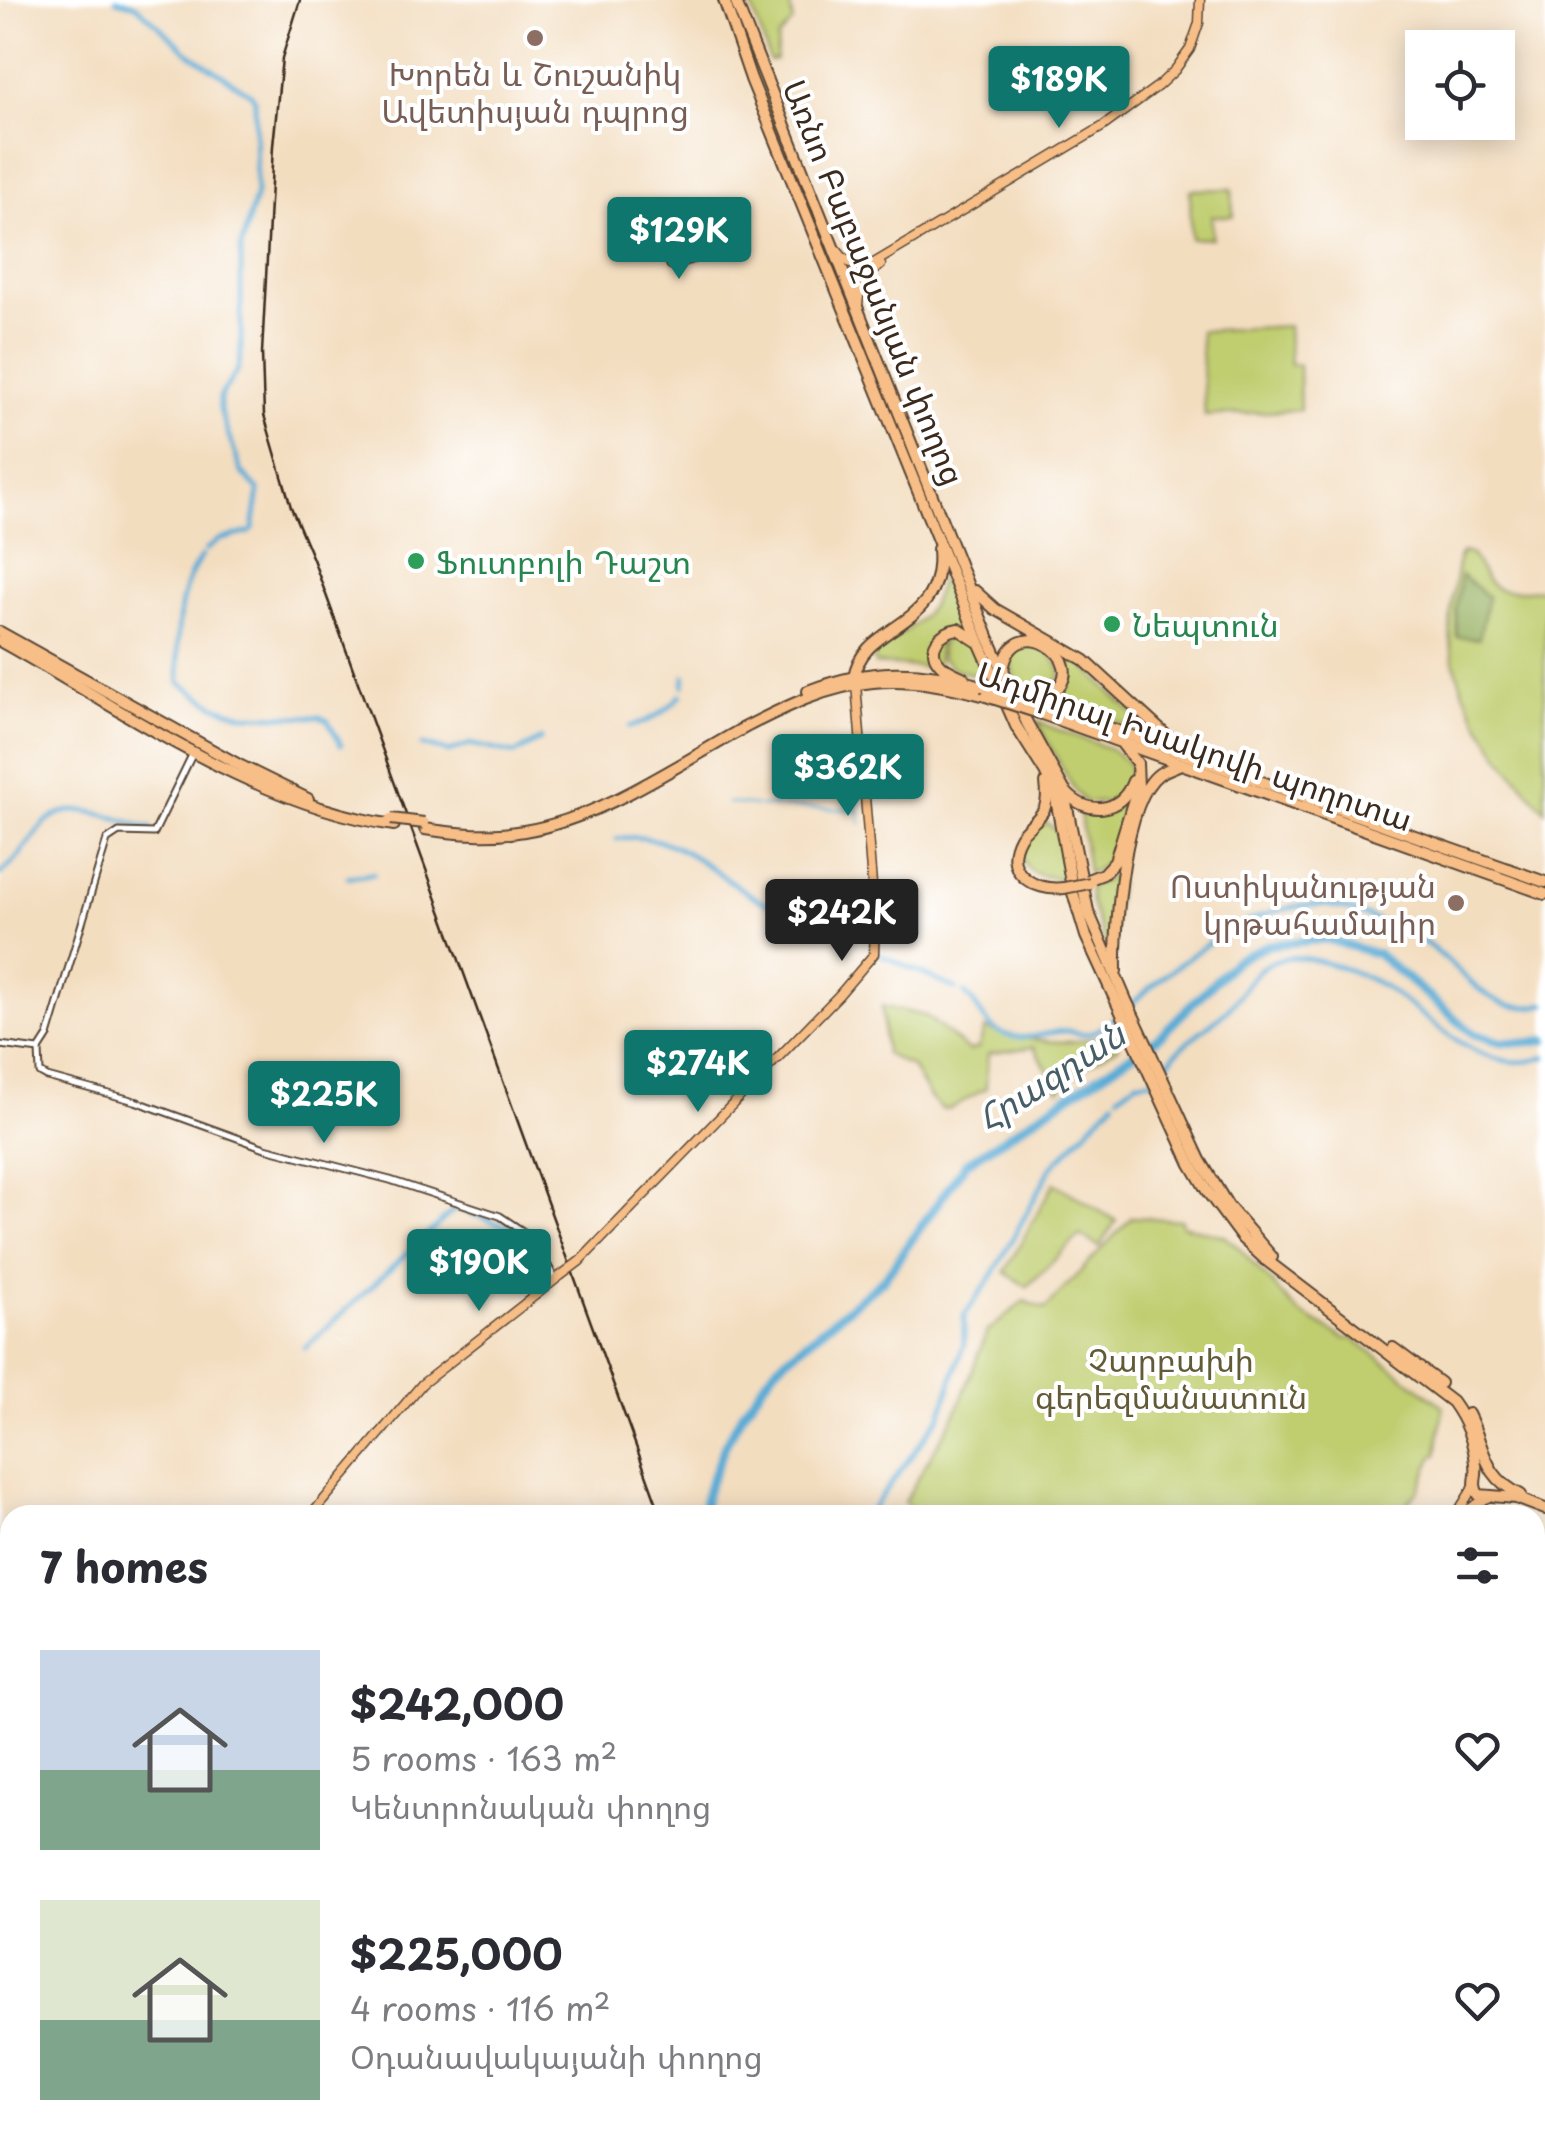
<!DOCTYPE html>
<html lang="en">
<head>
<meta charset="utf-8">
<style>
  :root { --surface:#fff; --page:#f7f7f7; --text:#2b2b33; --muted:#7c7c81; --accent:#0f766e }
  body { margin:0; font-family:"Playpen Sans","Noto Sans Armenian",sans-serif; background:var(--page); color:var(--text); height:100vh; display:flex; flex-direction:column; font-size:38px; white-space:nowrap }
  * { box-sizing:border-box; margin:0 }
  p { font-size:32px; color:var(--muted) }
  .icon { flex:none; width:55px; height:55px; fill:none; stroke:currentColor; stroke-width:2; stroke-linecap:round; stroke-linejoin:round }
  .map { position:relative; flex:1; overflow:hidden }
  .side { position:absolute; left:0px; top:1505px; width:1545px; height:642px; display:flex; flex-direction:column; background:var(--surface); border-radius:30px 30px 0 0; box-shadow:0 5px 25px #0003 }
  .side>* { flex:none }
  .controls { position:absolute; left:1405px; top:30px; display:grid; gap:20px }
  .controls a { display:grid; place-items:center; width:110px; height:110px; border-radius:0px; background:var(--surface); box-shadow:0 5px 25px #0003; font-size:50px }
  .price { position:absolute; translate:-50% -85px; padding:0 22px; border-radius:10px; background:var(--accent); color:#fff; font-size:32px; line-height:65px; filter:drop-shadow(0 2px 5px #0008) }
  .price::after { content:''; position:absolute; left:50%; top:60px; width:30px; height:22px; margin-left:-15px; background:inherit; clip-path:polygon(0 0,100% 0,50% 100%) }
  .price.active { background:#222; color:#fff }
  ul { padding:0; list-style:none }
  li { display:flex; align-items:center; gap:30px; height:250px; padding:0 40px }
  li span { display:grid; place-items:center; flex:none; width:280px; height:200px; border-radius:0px; color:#555 }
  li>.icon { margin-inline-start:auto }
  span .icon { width:120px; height:120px; fill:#fffc; stroke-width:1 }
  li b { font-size:42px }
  h2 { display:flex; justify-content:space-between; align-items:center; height:120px; padding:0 40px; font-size:42px }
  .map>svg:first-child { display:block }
  .green { fill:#c0ce70; stroke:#7e7c47; stroke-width:2.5 }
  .forest { fill:#98b162; stroke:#6a6e40; stroke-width:2.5 }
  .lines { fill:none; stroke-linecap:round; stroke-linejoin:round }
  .stream { stroke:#5aacd5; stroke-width:2.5 }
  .canal { stroke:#5aacd5; stroke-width:5 }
  .river { stroke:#5aacd5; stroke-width:9 }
  .minor-casing { stroke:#574536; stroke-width:9 }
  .major-casing { stroke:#574536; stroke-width:11 }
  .highway-casing { stroke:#574536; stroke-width:14 }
  .minor { stroke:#fff; stroke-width:5 }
  .major { stroke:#f7be87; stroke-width:8 }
  .highway { stroke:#f7be87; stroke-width:10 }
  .rail { stroke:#3b2a1e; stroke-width:2.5 }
  .major-bridge-casing { stroke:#574536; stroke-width:11; stroke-linecap:butt }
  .highway-bridge-casing { stroke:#574536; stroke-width:14; stroke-linecap:butt }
  .major-bridge { stroke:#f7be87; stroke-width:8 }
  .highway-bridge { stroke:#f7be87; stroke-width:10 }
  .education-dot { fill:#8d6e63; stroke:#fff; stroke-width:4 }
  .leisure-dot { fill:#2e9e5b; stroke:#fff; stroke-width:4 }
  .labels { text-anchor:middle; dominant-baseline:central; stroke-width:8; stroke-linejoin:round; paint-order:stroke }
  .education-label { font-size:32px; fill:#785e54; stroke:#fff }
  .street-label { font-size:32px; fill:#3b2a1e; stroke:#fff }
  .leisure-label { font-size:32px; fill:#27864d; stroke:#fff; text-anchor:start }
  .park-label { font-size:32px; fill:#635b37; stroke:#fff }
  .water-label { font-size:35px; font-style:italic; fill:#475e67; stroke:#fff }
</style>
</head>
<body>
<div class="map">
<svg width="1545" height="2146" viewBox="0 0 1545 2146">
  <rect width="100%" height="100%" fill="#fff"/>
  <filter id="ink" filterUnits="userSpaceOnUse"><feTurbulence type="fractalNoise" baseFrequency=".01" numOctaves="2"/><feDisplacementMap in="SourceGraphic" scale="20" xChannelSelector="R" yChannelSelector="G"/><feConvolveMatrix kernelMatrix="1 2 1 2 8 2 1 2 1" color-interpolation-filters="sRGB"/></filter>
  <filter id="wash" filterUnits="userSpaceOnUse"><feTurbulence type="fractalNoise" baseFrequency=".0048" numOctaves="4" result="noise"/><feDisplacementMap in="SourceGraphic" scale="40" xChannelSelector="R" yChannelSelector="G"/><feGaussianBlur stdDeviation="2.25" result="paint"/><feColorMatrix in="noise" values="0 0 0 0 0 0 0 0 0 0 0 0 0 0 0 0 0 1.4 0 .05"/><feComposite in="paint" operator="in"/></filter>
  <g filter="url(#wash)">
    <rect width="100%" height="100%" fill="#f3ddbf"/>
    <g class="green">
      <path d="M 784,0 L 790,4 L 793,22 L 778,38 L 776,60 L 770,61 L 750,1 Z"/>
      <path d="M 1232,189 L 1233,216 L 1212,216 L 1212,238 L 1191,239 L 1190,190 Z"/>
      <path d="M 1288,326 L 1290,364 L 1299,365 L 1300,410 L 1205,416 L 1200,331 Z"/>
      <path d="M 1463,552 L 1472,555 C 1496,599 1496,591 1545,589 L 1545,810 C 1505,766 1462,710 1452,651 C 1447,620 1454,588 1459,558 Z"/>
      <path d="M 942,571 L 969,629 L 939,633 L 937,666 L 934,668 L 875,664 L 874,651 C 911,627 934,620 942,571 Z"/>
      <path d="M 956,632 L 971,643 L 986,678 L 954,669 L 941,658 L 941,643 Z"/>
      <path d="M 1031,644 C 1048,651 1057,657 1061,674 L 1053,688 L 1035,690 L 1016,684 L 1010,663 L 1014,650 Z"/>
      <path d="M 1057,650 L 1080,662 L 1157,737 L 1047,698 L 1060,695 C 1074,677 1072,665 1057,650 Z"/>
      <path d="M 1037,722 L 1111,749 L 1128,763 L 1130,770 L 1126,792 L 1108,803 L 1085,802 L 1075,791 Z"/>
      <path d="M 1132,796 C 1123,822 1118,866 1088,873 L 1080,813 L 1109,813 Z"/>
      <path d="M 1047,823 L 1058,831 L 1066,879 C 1056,877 1043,878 1034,873 C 1010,858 1026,829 1047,823 Z"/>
      <path d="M 1120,867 L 1111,959 L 1091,904 L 1089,887 L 1110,878 Z"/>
      <path d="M 882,1006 L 926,1016 L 969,1051 L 978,1048 L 985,1029 C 1028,1038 1074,1053 1114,1029 L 1118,1047 L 1086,1066 L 1059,1090 L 1034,1047 L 988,1054 L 986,1088 L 950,1109 L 942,1109 L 930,1098 L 912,1067 L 885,1054 Z"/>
      <path d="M 1054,1183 L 1116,1221 L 1099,1247 L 1080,1235 L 1027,1287 L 1005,1272 Z"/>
      <path d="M 1132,1217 L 1181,1220 L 1182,1225 L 1224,1236 L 1236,1245 L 1298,1312 L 1345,1339 L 1353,1338 L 1443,1406 L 1437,1455 L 1434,1455 L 1419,1490 L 1395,1515 L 923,1515 L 904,1502 L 957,1411 L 987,1332 L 1024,1301 L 1045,1309 Z"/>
      <path d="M 1545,1592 L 1545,2081 L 1535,2095 L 1535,1593 Z"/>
    </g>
    <path class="forest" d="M 1461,575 L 1488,597 L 1479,639 L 1457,637 L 1456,609 Z"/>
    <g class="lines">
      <g class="stream">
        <path d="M 858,788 L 859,804"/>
        <path d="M 728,803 L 756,806"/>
        <path d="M 760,806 L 859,810 L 861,823"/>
      </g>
      <g class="canal">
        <path d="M 116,0 L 136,5 L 186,51 L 252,95 L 255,100 L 256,194 L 241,247 L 241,355 L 238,369 L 220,397 L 220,410 L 241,471 L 259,491 L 253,529"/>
        <path d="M 206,550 L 219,540 L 250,532"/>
        <path d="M 202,556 C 176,589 175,642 180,683 L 216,706 L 243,715 L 320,717 L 328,721 L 341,745"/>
        <path d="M 684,686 L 685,676"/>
        <path d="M 630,727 C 651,721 666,712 681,695"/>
        <path d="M 422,745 L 449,752 L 470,744 L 515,754 L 541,739"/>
        <path d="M 617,839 C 680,828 718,881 769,905 C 797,919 828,923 856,937"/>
        <path d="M 0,874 C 18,861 29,841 43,825 C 70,794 119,822 151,828"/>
        <path d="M 348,877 L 373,874"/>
        <path d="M 881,955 L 956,989"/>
        <path d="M 964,993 C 978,1004 983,1025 1001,1033 C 1023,1043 1041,1033 1063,1031 C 1071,1030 1078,1035 1085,1034 C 1098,1032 1110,1022 1119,1014"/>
        <path d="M 1128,1007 C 1181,961 1246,904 1321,905 C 1344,906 1366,915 1387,925 C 1400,931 1416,936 1428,945 C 1466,971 1491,1020 1545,1004"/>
        <path d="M 1162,1074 C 1175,1045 1204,1032 1227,1010 C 1245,992 1251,966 1281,959 C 1295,955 1312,959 1326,963 C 1345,968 1366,976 1383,986 C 1428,1015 1484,1080 1545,1057"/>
        <path d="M 1119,1095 L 1137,1081 L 1153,1080"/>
        <path d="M 305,1348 L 456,1208 L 514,1229"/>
        <path d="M 868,1515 L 941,1415 L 964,1343 L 964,1316 L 994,1273 L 1051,1168 L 1114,1101"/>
        <path d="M 0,1698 L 10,1686"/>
        <path d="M 0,1943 L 10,1934"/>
      </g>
      <g class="river">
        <path d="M 702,1515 L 707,1490 L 725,1445 L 743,1412 L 776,1367 L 884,1279 L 966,1163 L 1159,1037 L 1236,960 L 1268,945 L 1326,939 L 1377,954 L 1474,1034 L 1501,1042 L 1528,1043 L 1545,1040"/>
        <path d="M 115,2146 L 119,2138"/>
      </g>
    </g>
  </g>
  <g filter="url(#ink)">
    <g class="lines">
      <defs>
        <g id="minor">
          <path d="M 0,1045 L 39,1050"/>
          <path d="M 39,1050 L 40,1073 L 47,1077 L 135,1101 L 265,1148 L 390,1180 L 500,1216 L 533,1238 L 555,1279"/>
          <path d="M 39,1050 L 48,1036 L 107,840 L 119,832 L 154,833 L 194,751"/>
          <path d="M 515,2146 L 519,2138"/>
        </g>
        <g id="major">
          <path d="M 660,230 L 671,265 L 739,245"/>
          <path d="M 837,250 C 846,263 858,271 874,263 L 1102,127 L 1158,86 L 1175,70 L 1190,49 L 1199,23 L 1200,0"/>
          <path d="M 858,305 L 861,280 L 881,265"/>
          <path d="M 580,1261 L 839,995 L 874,954 L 875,922 L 856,684"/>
          <path d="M 1461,1514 L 1487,1498"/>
          <path d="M 311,1515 L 422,1384 L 560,1276"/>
          <path d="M 1456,1515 L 1474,1486"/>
          <path d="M 0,1886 L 10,1874"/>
          <path d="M 807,2138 L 815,2146"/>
          <path d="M 369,2146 L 372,2138"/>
          <path d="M 834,2146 L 843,2138"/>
        </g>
        <g id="highway">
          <path d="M 724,0 L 751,79 L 980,644 L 1016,726 L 1045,772 L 1055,793 L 1073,893 L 1086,936 L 1191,1164 L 1207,1191 L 1242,1238 L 1266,1260 L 1452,1402 C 1465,1420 1474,1442 1476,1464 C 1478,1477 1471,1484 1479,1495 L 1516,1498 L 1545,1509"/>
          <path d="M 735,0 L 989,639 L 1027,723 L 1063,788 L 1088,911 L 1126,1000 L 1200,1160 L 1228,1206 L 1272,1257"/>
          <path d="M 975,591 L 995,609 L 1084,660 L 1182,750"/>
          <path d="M 0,632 L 241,766 L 308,799"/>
          <path d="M 0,641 C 123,709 253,805 394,825"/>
          <path d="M 1003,671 C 1011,606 1095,660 1053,692 L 1033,694"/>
          <path d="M 854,677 C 863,621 945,631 938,549"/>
          <path d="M 964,678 C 956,674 946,670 941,665 C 924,649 941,631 958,629 L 978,642"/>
          <path d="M 808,691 C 869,667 920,668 982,686"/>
          <path d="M 1036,702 L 1545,882"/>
          <path d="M 1039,713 L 1545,894"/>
          <path d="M 1046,783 C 1047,790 1048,799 1045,807 C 1041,819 1027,826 1020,837 C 1001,871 1033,892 1064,888"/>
          <path d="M 1065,791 C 1087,817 1121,813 1133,781"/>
          <path d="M 425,829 C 458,834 491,837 524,831 C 600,819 677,765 744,728 C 785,707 826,686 873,682 C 910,678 950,686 986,696"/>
          <path d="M 1090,879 L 1103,874 L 1115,861 L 1138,786 L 1137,763 L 1123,745"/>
          <path d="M 1116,971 C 1115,927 1123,801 1159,774 C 1165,770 1174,767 1181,764"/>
          <path d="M 1393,1348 L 1440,1383"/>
          <path d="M 1468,1414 C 1486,1449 1482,1476 1521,1495"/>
        </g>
      </defs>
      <use href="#minor" class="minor-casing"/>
      <use href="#major" class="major-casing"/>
      <use href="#highway" class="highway-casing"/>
      <use href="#minor" class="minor"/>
      <use href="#major" class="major"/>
      <use href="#highway" class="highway"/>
      <g class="rail">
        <path d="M 300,0 L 282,58 L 273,146 L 262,353 L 264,415 L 291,507 L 313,559 L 661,1515"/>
        <path d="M 888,2138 L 893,2146"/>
      </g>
      <defs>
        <path id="major-bridge" d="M 560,1276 L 580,1261"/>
        <g id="highway-bridge">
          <path d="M 982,686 L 1036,702"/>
          <path d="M 986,696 L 1039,713"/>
          <path d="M 391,819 L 424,823"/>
          <path d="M 1064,888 L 1090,883"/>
        </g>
      </defs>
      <use href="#major-bridge" class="major-bridge-casing"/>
      <use href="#highway-bridge" class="highway-bridge-casing"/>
      <use href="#major-bridge" class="major-bridge"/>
      <use href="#highway-bridge" class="highway-bridge"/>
    </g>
  </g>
  <g class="education-dot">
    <circle cx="535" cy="38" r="10"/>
    <circle cx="1456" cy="903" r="10"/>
  </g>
  <g class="leisure-dot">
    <circle cx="416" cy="561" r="10"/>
    <circle cx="1112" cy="624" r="10"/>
  </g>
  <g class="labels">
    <g class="education-label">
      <text x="535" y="73">Խորեն և Շուշանիկ<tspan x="535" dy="37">Ավետիսյան դպրոց</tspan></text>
      <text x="1436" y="885" text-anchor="end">Ոստիկանության<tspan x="1436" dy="37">կրթահամալիր</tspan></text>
    </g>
    <g class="street-label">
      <text transform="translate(875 282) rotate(68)">Առնո Բաբաջանյան փողոց</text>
      <text transform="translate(1195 745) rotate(19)">Ադմիրալ Իսակովի պողոտա</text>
    </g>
    <g class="leisure-label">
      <text x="436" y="561">Ֆուտբոլի Դաշտ</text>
      <text x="1132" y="624">Նեպտուն</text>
    </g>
    <g class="park-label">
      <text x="1171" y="1359">Չարբախի<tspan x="1171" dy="37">գերեզմանատուն</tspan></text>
    </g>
    <g class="water-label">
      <text transform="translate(1050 1075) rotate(-33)">Հրազդան</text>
    </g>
  </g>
</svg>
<div class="controls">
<a><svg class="icon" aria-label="locate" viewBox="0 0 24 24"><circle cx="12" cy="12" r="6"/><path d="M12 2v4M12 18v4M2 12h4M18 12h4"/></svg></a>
</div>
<b class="price" style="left:1059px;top:131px">$189K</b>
<b class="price" style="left:679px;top:282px">$129K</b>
<b class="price" style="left:848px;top:819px">$362K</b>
<b class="price active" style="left:842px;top:964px">$242K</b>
<b class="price" style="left:698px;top:1115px">$274K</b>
<b class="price" style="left:324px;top:1146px">$225K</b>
<b class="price" style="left:479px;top:1314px">$190K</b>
<section class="side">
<h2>7 homes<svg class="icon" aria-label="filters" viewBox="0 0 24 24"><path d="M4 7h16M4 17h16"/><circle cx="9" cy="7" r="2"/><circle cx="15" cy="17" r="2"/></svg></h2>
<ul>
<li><span style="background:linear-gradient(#c9d6e8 60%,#7fa58c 0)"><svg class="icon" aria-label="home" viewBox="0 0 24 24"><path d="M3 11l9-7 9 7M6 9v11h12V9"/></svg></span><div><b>$242,000</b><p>5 rooms · 163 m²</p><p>Կենտրոնական փողոց</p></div><svg class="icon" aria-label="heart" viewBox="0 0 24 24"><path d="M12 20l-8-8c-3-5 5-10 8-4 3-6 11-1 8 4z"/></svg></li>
<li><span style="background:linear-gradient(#dfe7d0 60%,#7fa58c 0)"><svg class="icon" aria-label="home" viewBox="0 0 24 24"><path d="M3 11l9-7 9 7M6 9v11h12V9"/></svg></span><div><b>$225,000</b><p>4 rooms · 116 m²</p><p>Օդանավակայանի փողոց</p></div><svg class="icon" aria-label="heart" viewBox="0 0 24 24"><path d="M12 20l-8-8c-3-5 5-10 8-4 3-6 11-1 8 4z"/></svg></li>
</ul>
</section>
</div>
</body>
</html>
